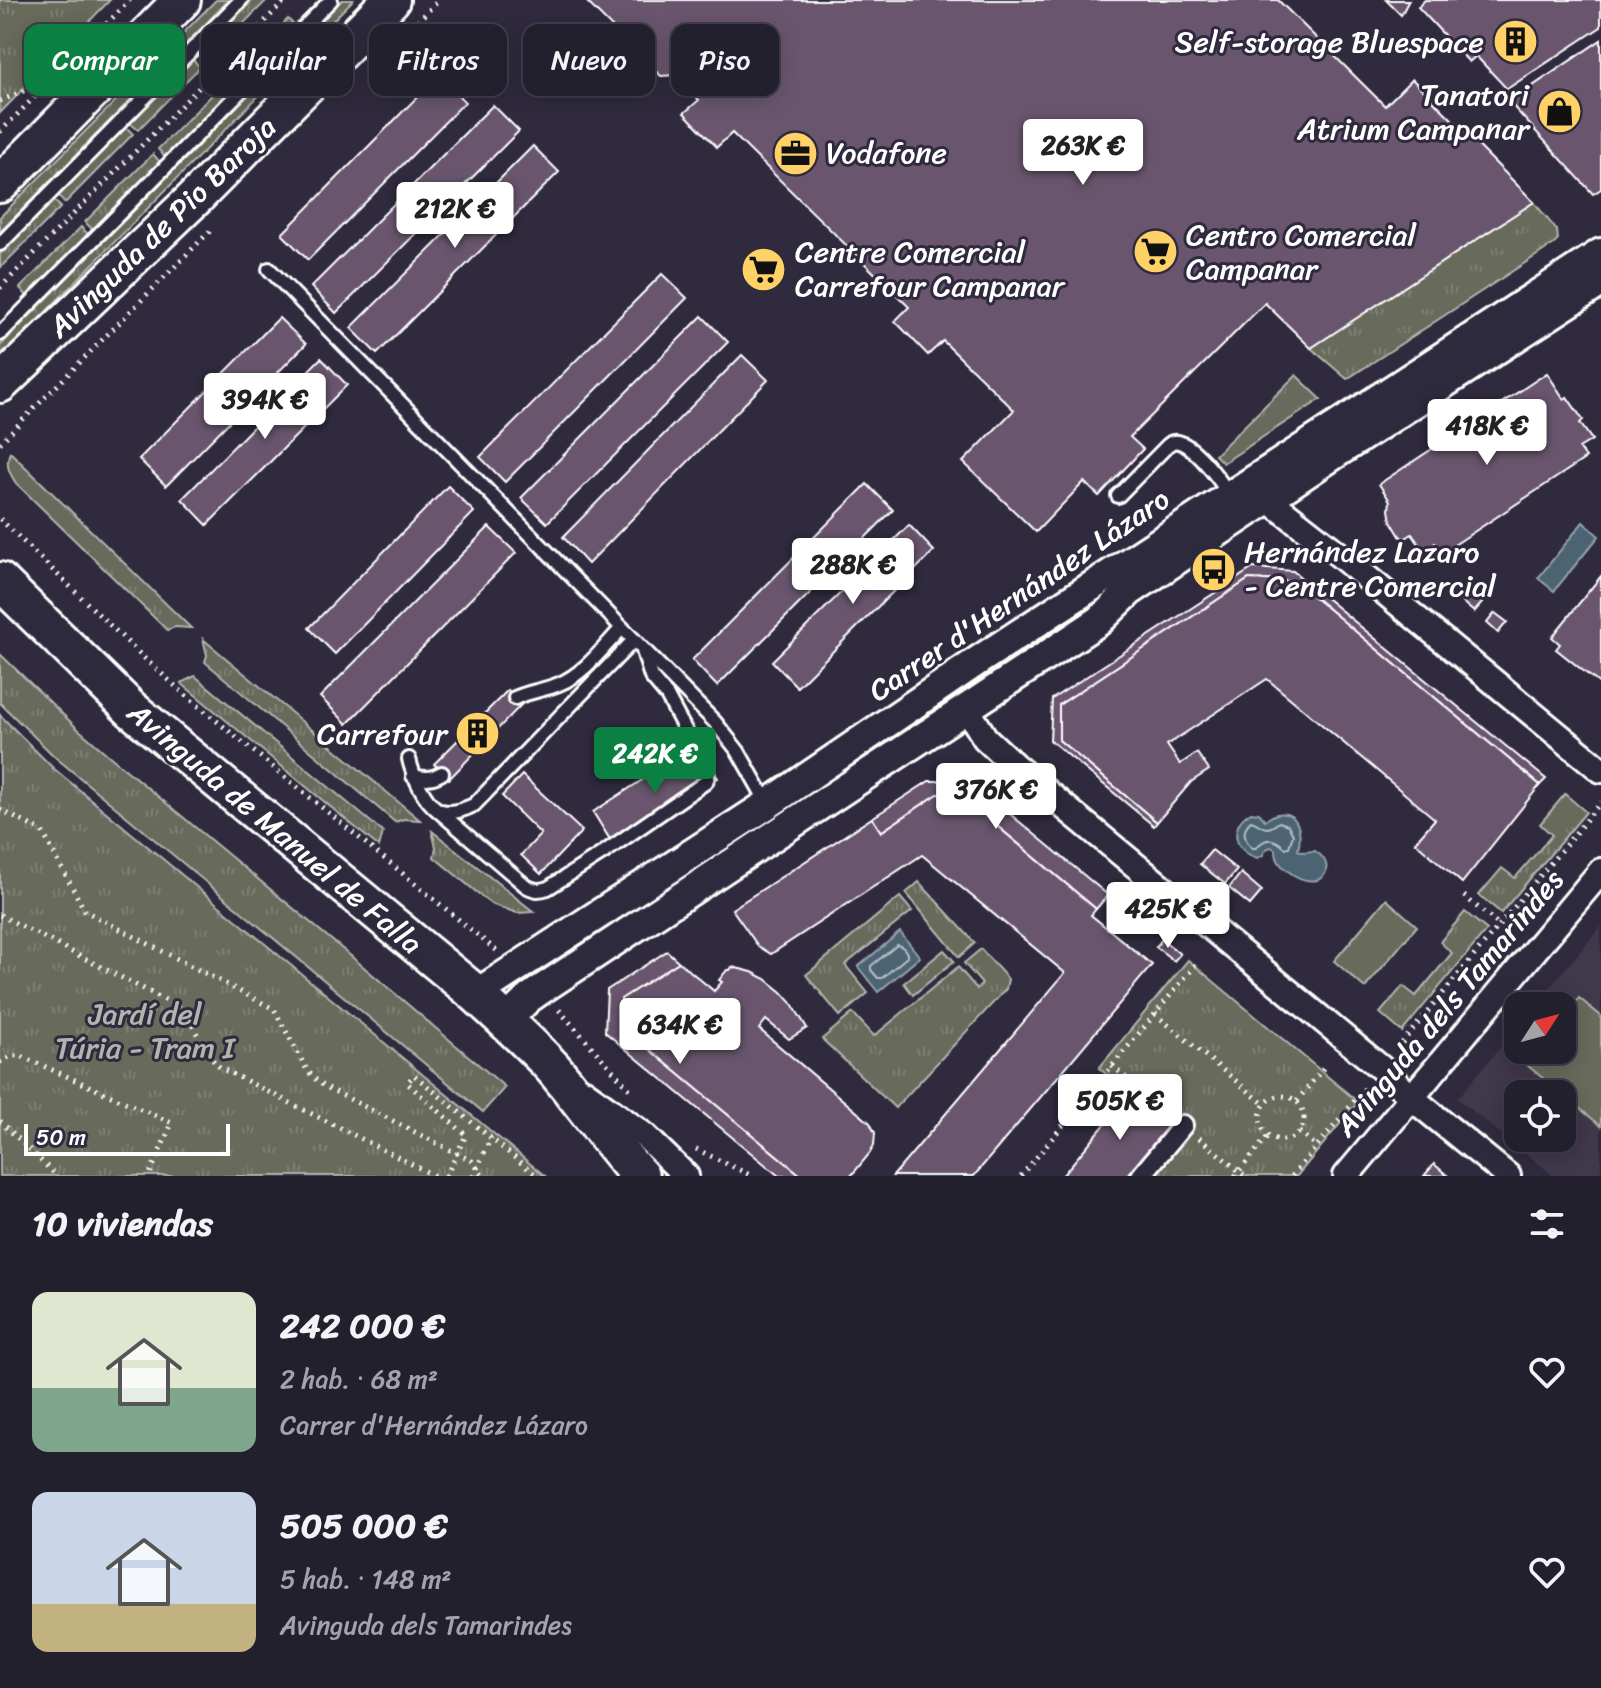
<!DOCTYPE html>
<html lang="es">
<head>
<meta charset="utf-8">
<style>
  :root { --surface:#23202e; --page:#2f2d3a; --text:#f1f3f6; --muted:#a3a3aa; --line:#403e4a; --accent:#0b8043 }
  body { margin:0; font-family:Sriracha,sans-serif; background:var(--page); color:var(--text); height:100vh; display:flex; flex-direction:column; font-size:30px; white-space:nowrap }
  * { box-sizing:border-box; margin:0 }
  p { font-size:26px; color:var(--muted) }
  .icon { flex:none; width:44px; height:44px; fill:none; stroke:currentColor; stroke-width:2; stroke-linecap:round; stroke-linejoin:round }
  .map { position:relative; height:1176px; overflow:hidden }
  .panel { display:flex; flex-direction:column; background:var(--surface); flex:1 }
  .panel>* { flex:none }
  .top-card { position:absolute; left:24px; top:24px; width:800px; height:72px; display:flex; gap:16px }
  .needle { width:52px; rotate:54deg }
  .controls { position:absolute; left:1504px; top:992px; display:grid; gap:16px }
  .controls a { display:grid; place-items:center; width:72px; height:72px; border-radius:16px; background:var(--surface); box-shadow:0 4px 20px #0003,0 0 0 2px var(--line); font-size:40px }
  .scale { position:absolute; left:24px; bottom:20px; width:206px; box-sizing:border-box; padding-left:8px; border:4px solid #fff; border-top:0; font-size:22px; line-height:28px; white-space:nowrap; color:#fff; -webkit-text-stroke:6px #2f2a3d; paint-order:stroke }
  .price { position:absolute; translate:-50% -68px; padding:0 18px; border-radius:8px; background:#fff; color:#222; font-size:26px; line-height:52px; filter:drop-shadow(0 2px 4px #0008) }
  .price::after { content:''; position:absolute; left:50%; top:48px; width:24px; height:18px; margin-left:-12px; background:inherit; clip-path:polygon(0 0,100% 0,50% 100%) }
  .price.selected { background:var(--accent); color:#fff }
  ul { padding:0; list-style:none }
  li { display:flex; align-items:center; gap:24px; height:200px; padding:0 32px }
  li span { display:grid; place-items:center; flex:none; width:224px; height:160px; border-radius:16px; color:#555 }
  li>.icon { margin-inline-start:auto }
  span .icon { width:96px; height:96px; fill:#fffc; stroke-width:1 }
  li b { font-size:34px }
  h2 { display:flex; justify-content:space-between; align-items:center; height:96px; padding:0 32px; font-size:34px }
  .tag { padding:0 28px; border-radius:16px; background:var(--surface); box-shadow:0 4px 20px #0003,0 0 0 2px var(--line); font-size:28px; line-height:72px }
  .tag.selected { background:var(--accent); color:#fff }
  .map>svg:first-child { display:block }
  .built { fill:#40374c; fill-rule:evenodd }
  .grass { fill:url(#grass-tufts); stroke:#b4b4ae; stroke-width:2 }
  .pitch { fill:#686a5c; stroke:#b4b4ae; stroke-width:2 }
  .water { fill:#4b6473; stroke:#93a2ab; stroke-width:2 }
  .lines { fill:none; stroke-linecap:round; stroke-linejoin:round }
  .shore { stroke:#b7c1c7; stroke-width:2 }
  .building { fill:#69566e; stroke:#fff; stroke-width:2 }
  .service-casing { stroke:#fff; stroke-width:18 }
  .pedestrian-casing { stroke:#fff; stroke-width:24 }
  .minor-casing { stroke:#fff; stroke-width:30 }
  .tertiary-casing { stroke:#fff; stroke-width:34 }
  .primary-casing { stroke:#fff; stroke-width:42 }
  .path { stroke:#fff; stroke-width:5; stroke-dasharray:2 6; stroke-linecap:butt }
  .service { stroke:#2f2a3d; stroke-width:12 }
  .pedestrian { stroke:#2f2a3d; stroke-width:18 }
  .minor { stroke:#2f2a3d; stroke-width:24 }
  .tertiary { stroke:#2f2a3d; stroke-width:28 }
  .primary { stroke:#2f2a3d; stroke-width:36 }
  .path-bridge { stroke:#fff; stroke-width:5; stroke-dasharray:2 6; stroke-linecap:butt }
  .labels { text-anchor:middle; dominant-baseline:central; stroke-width:6; stroke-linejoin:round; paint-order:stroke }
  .poi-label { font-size:30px; fill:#fff; stroke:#2f2a3d; text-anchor:start }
  .street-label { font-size:30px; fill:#fff; stroke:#2f2a3d }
  .park-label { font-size:30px; fill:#b4b4ae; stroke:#2f2a3d }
</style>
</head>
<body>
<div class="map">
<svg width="1601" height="1176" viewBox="0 0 1601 1176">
  <defs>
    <pattern id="grass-tufts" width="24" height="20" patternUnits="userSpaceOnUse" patternTransform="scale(2)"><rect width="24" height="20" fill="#686a5c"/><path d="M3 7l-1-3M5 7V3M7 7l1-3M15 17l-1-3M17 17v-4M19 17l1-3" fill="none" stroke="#7f8074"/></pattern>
  </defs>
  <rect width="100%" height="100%" fill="#2f2a3d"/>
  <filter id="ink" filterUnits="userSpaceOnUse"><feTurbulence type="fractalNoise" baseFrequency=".0125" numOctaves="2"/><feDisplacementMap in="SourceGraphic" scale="16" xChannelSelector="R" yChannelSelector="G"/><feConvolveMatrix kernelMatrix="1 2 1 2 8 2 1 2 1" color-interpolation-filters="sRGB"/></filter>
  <g filter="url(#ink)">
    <path class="built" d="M 1601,926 L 1601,1176 L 1554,1176 L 1457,1099 L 1518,1026 L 1518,1050 L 1562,1050 L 1562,1006 L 1534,1006 ZM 1518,1094 L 1562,1094 L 1562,1138 L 1518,1138 Z"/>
    <g class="grass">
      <path d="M 0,0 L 110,0 L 0,113 Z"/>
      <path d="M 216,0 L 229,0 L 0,232 L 0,217 Z"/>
      <path d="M 253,0 L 267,0 L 205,62 L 197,55 Z"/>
      <path d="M 342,0 L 353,0 L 17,341 L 0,354 L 0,346 Z"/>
      <path d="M 288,19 L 295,26 L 232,89 L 225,82 Z"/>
      <path d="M 193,60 L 200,67 L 138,130 L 130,123 Z"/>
      <path d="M 220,87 L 227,94 L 165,157 L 158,149 Z"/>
      <path d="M 126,127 L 133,134 L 65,203 L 58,195 Z"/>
      <path d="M 153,154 L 160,162 L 93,230 L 85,222 Z"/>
      <path d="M 53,200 L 61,207 L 0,268 L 0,254 Z"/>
      <path d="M 1534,202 L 1557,231 L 1558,240 L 1554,244 L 1347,379 L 1311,348 Z"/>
      <path d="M 81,227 L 88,234 L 27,296 L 20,288 Z"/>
      <path d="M 1296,375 L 1321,399 L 1223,463 L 1215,455 Z"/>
      <path d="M 10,452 L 191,628 L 175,627 L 167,630 L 16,483 C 9,473 5,464 10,452 Z"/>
      <path d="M 203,639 L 420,820 L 404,819 L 395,822 L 205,662 L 207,655 Z"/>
      <path d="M 0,654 L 78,729 L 114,760 L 346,952 L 505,1087 L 483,1112 L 55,757 L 0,703 Z"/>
      <path d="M 195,676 L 383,832 L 379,847 L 181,683 Z"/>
      <path d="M 0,715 L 53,768 L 545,1176 L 0,1176 Z"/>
      <path d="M 1565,794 L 1586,812 L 1501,913 L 1479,895 L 1502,868 L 1515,878 L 1552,835 L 1540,824 Z"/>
      <path d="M 432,831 L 534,912 L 517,913 L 491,904 L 434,857 L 436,847 Z"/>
      <path d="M 919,882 L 975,943 L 959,957 L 906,893 Z"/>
      <path d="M 900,897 L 912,911 L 845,965 L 868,993 L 840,1016 L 806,975 Z"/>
      <path d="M 1465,912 L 1487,930 L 1402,1032 L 1380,1013 L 1403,986 L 1416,996 L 1452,953 L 1440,942 Z"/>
      <path d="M 981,949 L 1008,979 L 1006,989 L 895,1108 L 822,1039 L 853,1013 L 874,1036 L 958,967 L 977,989 L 982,984 L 964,963 Z"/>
      <path d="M 944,950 L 954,961 L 913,995 L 904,983 Z"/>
      <path d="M 1188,960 L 1358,1102 L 1297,1176 L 1127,1176 L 1168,1126 L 1099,1068 Z"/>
    </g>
    <g class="pitch">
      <path d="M 1386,899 L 1417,926 L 1365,988 L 1334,961 Z"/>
      <path d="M 1579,998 L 1601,1016 L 1601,1126 L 1527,1065 L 1538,1050 L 1562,1050 L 1562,1020 Z"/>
    </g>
    <g class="water">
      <path d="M 1583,522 L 1599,536 L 1554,591 L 1538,578 Z"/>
      <path d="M 1251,812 L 1259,813 L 1265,820 C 1269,818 1273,815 1277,814 C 1300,810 1302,835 1298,850 L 1302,852 L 1315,851 C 1340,866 1321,896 1288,871 C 1280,865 1276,860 1276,850 L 1271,847 L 1266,849 L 1263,855 L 1258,858 C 1233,852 1228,825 1251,812 Z"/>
      <path d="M 900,932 L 920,957 L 878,992 L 858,967 Z"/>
    </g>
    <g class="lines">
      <g class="shore">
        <path d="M 1251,821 C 1264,825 1264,834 1279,822 L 1288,825 L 1293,835 L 1289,847 L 1285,848 C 1275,838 1266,836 1256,848 L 1252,848 C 1244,840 1241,829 1251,821 Z"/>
        <path d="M 897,945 C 902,945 908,952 907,957 L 882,978 L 878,978 L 871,970 L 871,966 Z"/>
      </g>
    </g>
    <g class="building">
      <path d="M 585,0 L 1278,0 L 1385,106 L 1412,79 L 1534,202 L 1311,348 L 1265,303 L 1130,437 L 1143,449 L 1099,496 L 1084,482 L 1036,532 L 963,462 L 1014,410 L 943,341 L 928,355 L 895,321 L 909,307 L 732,133 L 717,147 L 684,113 L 699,100 L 675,75 L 661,76 Z"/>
      <path d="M 1386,0 L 1409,0 L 1401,15 Z"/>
      <path d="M 1425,0 L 1601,0 L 1601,27 L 1507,89 L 1476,56 L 1469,62 L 1418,7 Z"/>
      <path d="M 1601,40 L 1601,189 L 1593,194 L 1509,102 Z"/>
      <path d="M 438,76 L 465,102 L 308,260 L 282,234 Z"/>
      <path d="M 493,105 L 519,131 L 336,313 L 311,287 Z"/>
      <path d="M 533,146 L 559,172 L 377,354 L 351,328 Z"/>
      <path d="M 662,274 L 687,298 L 505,482 L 480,457 Z"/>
      <path d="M 702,316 L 728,342 L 547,523 L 521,498 Z"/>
      <path d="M 279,318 L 306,344 L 166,486 L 139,459 Z"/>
      <path d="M 742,355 L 768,380 L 588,564 L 563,537 Z"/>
      <path d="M 321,358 L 347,385 L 207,525 L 182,499 Z"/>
      <path d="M 1547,373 L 1564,399 L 1567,397 L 1583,420 L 1580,423 L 1592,440 L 1579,448 L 1586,458 L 1442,553 L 1435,543 L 1424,551 L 1412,534 L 1404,539 L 1400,536 L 1391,521 L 1389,510 L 1390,501 L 1379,484 Z"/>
      <path d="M 867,484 L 893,510 L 717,686 L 692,660 Z"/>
      <path d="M 448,486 L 474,512 L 335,654 L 309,628 Z"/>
      <path d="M 909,525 L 934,551 L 797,687 L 772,661 Z"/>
      <path d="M 489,527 L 516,553 L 347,724 L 320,697 Z"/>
      <path d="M 1253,568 L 1293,571 L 1546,779 L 1540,785 L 1296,582 L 1249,579 L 1059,705 L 1059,740 L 1157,822 L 1154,826 L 1050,740 L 1052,699 Z"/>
      <path d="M 1601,576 L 1601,685 L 1556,649 L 1560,644 L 1552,637 Z"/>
      <path d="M 1249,579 L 1296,582 L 1540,785 L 1462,883 L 1415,842 L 1435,819 L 1267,679 L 1167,745 L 1180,764 L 1197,753 L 1209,770 L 1191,782 L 1157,822 L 1059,740 L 1059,705 Z"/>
      <path d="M 1471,592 L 1483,602 L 1474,612 L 1462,602 Z"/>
      <path d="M 1495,613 L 1507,622 L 1498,633 L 1487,623 Z"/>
      <path d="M 508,690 L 522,704 L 449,779 L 434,764 Z"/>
      <path d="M 696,745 L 718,778 L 614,846 L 593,812 Z"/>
      <path d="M 522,775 L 582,831 L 541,874 L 521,855 L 541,834 L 502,796 Z"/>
      <path d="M 929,781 L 970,781 L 1108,895 L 1096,909 L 960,795 L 938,794 L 881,832 L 872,818 Z"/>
      <path d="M 938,794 L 960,795 L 1096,909 L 1091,915 L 1152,965 L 974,1176 L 893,1176 L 1065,973 L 922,855 L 771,954 L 758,946 L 732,909 L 872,818 L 881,832 Z"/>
      <path d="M 1212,850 L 1237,870 L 1225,884 L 1200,864 Z"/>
      <path d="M 1241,873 L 1262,891 L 1250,905 L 1229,888 Z"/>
      <path d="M 1162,939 L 1180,954 L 1174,961 L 1156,947 Z"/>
      <path d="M 667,951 L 679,962 L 621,999 L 620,1025 L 802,1176 L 779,1176 L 605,1032 L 607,990 Z"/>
      <path d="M 679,962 L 714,991 L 722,982 L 719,980 L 727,970 L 730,970 L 732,967 L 752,972 L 766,979 L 782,992 L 791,1002 L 807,1028 L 789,1039 L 766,1020 L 759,1029 L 870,1123 L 875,1133 L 874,1145 L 870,1153 L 851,1176 L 802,1176 L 620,1025 L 621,999 Z"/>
      <path d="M 1130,1094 L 1169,1126 L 1127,1176 L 1062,1176 Z"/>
      <path d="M 1434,1164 L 1448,1176 L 1424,1176 Z"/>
    </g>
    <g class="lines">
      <defs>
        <g id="service">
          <path d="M 0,244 L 241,0"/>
          <path d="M 269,269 L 715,722 L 738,751 L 768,804"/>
          <path d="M 0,334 L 331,0"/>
          <path d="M 1118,496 L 1168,445 C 1170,444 1171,442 1173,442 C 1190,437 1222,483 1230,496"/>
          <path d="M 515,698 C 530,691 545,690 559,684 C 584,674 603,648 622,628"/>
          <path d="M 409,759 C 412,773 424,801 437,809 C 448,816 463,810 474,805 L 634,640"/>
          <path d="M 413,776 C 425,779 432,779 442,773"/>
          <path d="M 435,808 L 526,886 C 535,891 539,891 548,888 L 603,853 L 706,782 L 708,776 L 707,771 L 667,696 L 651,677 L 643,651"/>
        </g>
        <path id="pedestrian" d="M 1141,1176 L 1183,1125"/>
        <g id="minor">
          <path d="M 1255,489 L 1337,553 L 1601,770"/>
          <path d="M 967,709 L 985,738 L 1015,766 L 1381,1068 L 1412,1098 L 1508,1176"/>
          <path d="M 583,1091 L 644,1135 L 686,1176"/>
          <path d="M 1346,1176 L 1601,871"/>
        </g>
        <g id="tertiary">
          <path d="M 476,994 L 768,804 L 979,660 L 1601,253"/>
          <path d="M 505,1021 L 529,998 L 539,991 L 1099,621 L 1130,591 L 1338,452 L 1601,282"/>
        </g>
        <g id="primary">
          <path d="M 0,184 L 182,0"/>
          <path d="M 0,384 L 196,197 L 391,0"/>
          <path d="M 0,581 L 131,709 L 476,994 C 502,1018 529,1042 553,1068 C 583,1103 609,1142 640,1176"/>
        </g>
      </defs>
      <use href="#service" class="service-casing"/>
      <use href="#pedestrian" class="pedestrian-casing"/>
      <use href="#minor" class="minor-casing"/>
      <use href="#tertiary" class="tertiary-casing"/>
      <use href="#primary" class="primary-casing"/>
      <g class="path">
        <path d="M 412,27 L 439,0"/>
        <path d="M 0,101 L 47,81"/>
        <path d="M 0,132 L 130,0"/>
        <path d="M 0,288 L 286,0"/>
        <path d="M 0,443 L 213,228"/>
        <path d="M 0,519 L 144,658 L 190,699 L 497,951"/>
        <path d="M 0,810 L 42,831 L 85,911 L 274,1009 L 307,1070 L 314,1078 L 324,1086 L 472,1161 L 483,1176"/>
        <path d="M 1464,896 L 1499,925"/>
        <path d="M 0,915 L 177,1006 C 197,1023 200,1051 221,1068 L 435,1176"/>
        <path d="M 559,1010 L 632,1092"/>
        <path d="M 1155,1014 L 1264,1104"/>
        <path d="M 1397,1049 L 1601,802"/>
        <path d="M 0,1062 L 11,1056 L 21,1056 L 172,1123 L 149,1176"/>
        <path d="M 1112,1066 L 1167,1111"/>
        <circle cx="1282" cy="1118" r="22"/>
        <path d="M 1297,1101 L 1325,1066"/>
        <path d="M 0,1121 L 57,1176"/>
        <path d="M 1299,1132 L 1317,1146"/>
        <path d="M 1199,1138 L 1245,1176"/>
        <path d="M 696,1149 L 752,1176"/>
        <path d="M 484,1153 L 491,1137"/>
        <path d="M 446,1176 L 466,1135 L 407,1083 L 414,1075 L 537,1176"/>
        <path d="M 1021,1176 L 1198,962"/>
        <path d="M 1235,1176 L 1268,1136"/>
        <path d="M 1292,1176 L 1365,1088"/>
      </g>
      <use href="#service" class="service"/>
      <use href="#pedestrian" class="pedestrian"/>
      <use href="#minor" class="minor"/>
      <use href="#tertiary" class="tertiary"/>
      <use href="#primary" class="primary"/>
      <path class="path-bridge" d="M 474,1176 L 484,1153"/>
    </g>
  </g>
  <defs>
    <symbol id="building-disc" viewBox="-11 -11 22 22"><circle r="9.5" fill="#ffd166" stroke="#2f2a3d"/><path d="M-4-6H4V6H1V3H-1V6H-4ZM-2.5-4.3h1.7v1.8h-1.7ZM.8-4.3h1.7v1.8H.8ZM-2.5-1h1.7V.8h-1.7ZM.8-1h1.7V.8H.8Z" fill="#111"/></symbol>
    <symbol id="shop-disc" viewBox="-11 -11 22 22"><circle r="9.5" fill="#ffd166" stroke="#2f2a3d"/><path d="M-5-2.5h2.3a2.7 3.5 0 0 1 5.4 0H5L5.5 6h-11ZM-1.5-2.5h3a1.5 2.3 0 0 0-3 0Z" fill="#111"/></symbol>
    <symbol id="office-disc" viewBox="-11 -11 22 22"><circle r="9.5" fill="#ffd166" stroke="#2f2a3d"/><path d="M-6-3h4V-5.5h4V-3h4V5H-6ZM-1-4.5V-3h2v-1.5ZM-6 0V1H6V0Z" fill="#111"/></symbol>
    <symbol id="supermarket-disc" viewBox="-11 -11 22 22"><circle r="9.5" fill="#ffd166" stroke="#2f2a3d"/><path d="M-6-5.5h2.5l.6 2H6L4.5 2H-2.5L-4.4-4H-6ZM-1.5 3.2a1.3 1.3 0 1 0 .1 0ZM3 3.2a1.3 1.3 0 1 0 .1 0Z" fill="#111"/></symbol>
    <symbol id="bus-disc" viewBox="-11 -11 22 22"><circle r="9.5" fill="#ffd166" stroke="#2f2a3d"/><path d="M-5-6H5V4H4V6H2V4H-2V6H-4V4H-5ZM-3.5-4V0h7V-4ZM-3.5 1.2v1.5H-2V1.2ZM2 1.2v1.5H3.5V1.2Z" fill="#111"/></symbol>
  </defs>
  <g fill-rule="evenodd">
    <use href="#building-disc" x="1490" y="16" width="51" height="51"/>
    <use href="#shop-disc" x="1534" y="86" width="51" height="51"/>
    <use href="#office-disc" x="770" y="128" width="51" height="51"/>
    <use href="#supermarket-disc" x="1130" y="226" width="51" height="51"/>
    <use href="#supermarket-disc" x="738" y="244" width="51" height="51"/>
    <use href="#bus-disc" x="1188" y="544" width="51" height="51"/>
    <use href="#building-disc" x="452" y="708" width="51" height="51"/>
  </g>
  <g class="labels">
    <g class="poi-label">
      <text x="1484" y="42" text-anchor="end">Self-storage Bluespace</text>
      <text x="1529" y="95" text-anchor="end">Tanatori<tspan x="1529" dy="34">Atrium Campanar</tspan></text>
      <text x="826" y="153">Vodafone</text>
      <text x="1186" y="235">Centro Comercial<tspan x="1186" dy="34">Campanar</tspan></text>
      <text x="795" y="252">Centre Comercial<tspan x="795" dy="34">Carrefour Campanar</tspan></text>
      <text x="1244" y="552">Hernández Lazaro<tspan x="1244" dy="34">- Centre Comercial</tspan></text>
      <text x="447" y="734" text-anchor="end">Carrefour</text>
    </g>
    <g class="street-label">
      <text transform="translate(162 227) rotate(-44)">Avinguda de Pio Baroja</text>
      <text transform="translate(1019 595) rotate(-34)">Carrer d'Hernández Lázaro</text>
      <text transform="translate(275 828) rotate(40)">Avinguda de Manuel de Falla</text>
      <text transform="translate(1449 1003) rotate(-50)">Avinguda dels Tamarindes</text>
    </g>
    <g class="park-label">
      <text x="145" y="1014">Jardí del<tspan x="145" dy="34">Túria - Tram I</tspan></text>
    </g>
  </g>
</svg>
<div class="controls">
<a><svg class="needle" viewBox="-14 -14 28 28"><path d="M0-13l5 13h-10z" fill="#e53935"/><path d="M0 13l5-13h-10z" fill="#a3a3aa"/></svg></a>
<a><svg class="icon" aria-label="locate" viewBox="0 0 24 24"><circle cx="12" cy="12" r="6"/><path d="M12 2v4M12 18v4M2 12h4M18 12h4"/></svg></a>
</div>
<div class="scale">50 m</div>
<b class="price" style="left:1083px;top:187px">263K €</b>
<b class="price" style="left:455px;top:250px">212K €</b>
<b class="price" style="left:265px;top:441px">394K €</b>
<b class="price" style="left:1487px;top:467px">418K €</b>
<b class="price" style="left:853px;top:606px">288K €</b>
<b class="price selected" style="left:655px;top:795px">242K €</b>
<b class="price" style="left:996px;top:831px">376K €</b>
<b class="price" style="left:1168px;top:950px">425K €</b>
<b class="price" style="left:680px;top:1066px">634K €</b>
<b class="price" style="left:1120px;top:1142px">505K €</b>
<div class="top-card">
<a class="tag selected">Comprar</a>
<a class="tag">Alquilar</a>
<a class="tag">Filtros</a>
<a class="tag">Nuevo</a>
<a class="tag">Piso</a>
</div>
</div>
<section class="panel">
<h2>10 viviendas<svg class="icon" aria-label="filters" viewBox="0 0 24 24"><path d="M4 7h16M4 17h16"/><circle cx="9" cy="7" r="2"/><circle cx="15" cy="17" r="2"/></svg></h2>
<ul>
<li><span style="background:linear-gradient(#dfe7d0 60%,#7fa58c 0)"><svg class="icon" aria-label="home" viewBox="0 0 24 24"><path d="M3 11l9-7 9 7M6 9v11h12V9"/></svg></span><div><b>242 000 €</b><p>2 hab. · 68 m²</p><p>Carrer d'Hernández Lázaro</p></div><svg class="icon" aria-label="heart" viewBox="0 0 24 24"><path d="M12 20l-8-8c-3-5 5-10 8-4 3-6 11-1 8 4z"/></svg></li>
<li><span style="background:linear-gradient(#c9d6e8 70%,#c2b280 0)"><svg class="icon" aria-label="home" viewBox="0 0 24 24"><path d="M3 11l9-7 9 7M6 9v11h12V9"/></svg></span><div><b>505 000 €</b><p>5 hab. · 148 m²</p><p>Avinguda dels Tamarindes</p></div><svg class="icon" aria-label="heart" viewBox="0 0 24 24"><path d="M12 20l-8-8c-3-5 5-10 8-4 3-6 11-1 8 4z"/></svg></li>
</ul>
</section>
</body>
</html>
